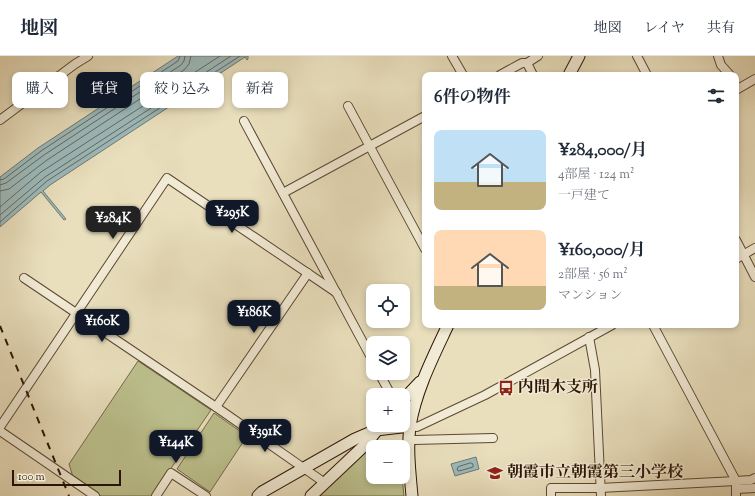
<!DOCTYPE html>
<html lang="ja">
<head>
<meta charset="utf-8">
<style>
  :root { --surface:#fff; --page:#f6f6f7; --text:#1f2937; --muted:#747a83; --line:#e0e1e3; --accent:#111827 }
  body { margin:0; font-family:"Sorts Mill Goudy","Noto Serif JP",serif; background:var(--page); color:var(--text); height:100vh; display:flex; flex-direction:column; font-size:15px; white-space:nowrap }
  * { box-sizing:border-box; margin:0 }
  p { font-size:13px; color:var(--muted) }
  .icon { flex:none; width:22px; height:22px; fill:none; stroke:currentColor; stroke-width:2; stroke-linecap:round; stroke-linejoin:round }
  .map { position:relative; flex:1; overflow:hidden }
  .drawer { position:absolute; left:422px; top:16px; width:317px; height:256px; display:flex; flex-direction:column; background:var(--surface); border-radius:8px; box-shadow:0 2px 6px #0003 }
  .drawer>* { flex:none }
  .banner { position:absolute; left:12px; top:16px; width:350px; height:36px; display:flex; gap:8px }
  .tools { position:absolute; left:366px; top:228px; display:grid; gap:8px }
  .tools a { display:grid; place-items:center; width:44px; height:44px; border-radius:8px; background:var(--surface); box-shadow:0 2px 6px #0003; font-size:20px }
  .scale { position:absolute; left:12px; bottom:10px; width:109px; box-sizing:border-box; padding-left:4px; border:2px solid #2d1506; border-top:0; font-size:11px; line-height:14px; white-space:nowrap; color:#2d1506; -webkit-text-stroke:3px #f1ead4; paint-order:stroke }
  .price { position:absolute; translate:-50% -34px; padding:0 9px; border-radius:8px; background:var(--accent); color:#fff; font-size:13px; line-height:26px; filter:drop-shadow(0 1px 2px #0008) }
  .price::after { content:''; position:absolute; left:50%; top:24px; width:12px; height:9px; margin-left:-6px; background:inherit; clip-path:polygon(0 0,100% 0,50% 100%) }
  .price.current { background:#222; color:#fff }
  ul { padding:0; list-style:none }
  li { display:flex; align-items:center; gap:12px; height:100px; padding:0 12px }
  li span { display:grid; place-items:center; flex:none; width:112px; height:80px; border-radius:8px; color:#555 }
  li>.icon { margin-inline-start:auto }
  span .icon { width:48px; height:48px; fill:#fffc; stroke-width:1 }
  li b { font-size:17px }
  h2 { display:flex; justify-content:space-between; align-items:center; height:48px; padding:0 12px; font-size:17px }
  .tag { padding:0 14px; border-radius:8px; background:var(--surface); box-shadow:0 2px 6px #0003; font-size:14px; line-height:36px }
  .tag.current { background:var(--accent); color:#fff }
  header { display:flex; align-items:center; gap:24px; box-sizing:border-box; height:56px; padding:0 20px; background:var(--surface); border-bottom:1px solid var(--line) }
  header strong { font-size:19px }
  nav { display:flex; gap:22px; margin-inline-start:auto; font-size:14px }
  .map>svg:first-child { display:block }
  .green { fill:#bcc08d; stroke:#746a4a }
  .water { fill:#9cbabb; stroke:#707873 }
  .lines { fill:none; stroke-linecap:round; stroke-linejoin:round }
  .shore { stroke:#646860; stroke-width:1 }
  .street-casing { stroke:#5c4834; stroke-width:10 }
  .secondary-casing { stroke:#2d1506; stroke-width:13 }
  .street { stroke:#f1ead4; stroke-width:8 }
  .secondary { stroke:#f1ead4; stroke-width:11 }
  .rail { stroke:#2d1506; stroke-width:2; stroke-dasharray:7 7; stroke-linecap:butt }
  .labels { text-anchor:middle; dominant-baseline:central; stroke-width:3; stroke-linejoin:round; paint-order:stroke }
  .poi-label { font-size:16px; font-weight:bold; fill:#2d1506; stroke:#f1ead4; text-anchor:start }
</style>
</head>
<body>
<header>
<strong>地図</strong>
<nav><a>地図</a><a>レイヤ</a><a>共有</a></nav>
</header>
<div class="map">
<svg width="755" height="440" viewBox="0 0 755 440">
  <rect width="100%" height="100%" fill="#e9dfbd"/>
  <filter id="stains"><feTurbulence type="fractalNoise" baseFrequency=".005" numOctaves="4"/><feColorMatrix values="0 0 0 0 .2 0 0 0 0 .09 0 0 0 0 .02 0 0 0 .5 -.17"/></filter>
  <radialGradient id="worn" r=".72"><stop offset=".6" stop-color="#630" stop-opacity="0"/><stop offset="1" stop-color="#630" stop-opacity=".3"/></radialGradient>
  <g class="green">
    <path d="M 138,305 L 211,354 L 152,440 L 101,440 L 73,421 L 69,408 Z"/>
    <path d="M 214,357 L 247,380 L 210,436 L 177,413 Z"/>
    <path d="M 369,392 L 373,393 L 373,421 L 402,421 L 404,440 L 318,440 Z"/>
  </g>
  <g class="water">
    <path d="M 178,0 L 248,0 L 248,3 L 247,4 L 245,1 L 50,129 L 43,135 L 66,163 L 64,164 L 41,136 L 0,171 L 0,121 L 38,92 Z"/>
    <path d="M 476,401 L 479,413 L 455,420 L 451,408 Z"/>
  </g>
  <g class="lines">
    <g class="shore">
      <path d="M 0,124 L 4,123 L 41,95 L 178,5 L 180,0"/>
      <path d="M 0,129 L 6,127 L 44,99 L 181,9 L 184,5 L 185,0"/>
      <path d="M 0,135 L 9,133 L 47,104 L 184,14 L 189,8 L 191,0"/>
      <path d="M 0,151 L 41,116 L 220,0"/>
      <path d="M 0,159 L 45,121 L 231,0"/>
      <path d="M 0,166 L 47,125 L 240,0"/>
      <path d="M 471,407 L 473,408 L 473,411 L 459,415 L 457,414 L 458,411 Z"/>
    </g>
    <defs>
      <g id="street">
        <path d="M 452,0 L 463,19"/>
        <path d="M 637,0 L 647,19"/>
        <path d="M 718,0 L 721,9 L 730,19"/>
        <path d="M 500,19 L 522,7 L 527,7"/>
        <path d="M 533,19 L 527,7 L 538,0"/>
        <path d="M 736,34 L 755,23"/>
        <path d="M 348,50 L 425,193"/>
        <path d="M 0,64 L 75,8 L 88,0"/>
        <path d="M 244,65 L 373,305"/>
        <path d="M 283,137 L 425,60"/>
        <path d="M 736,184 L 755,221"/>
        <path d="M 736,203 L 755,192"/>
        <path d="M 24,222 L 216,351 L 325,427"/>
        <path d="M 653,269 L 736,425 L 736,440"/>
        <path d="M 589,281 L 595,314 L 601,440"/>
        <path d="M 379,317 L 391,339"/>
        <path d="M 216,351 L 308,217"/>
        <path d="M 410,370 L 417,371 L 485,339 L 612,269"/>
        <path d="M 0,371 L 167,122 L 337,237"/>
        <path d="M 0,375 L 95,440"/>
        <path d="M 409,382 L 414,384 L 493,382"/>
        <path d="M 736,433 L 755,432"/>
        <path d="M 156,440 L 171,417 L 206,440"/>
        <path d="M 551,440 L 551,432 L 600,432 L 736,425 L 751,424 L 755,422"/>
      </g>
      <g id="secondary">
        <path d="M 569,19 L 579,0"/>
        <path d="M 403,344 L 420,326"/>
        <path d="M 258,440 L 262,436 L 355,383 L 376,374 L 410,370"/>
        <path d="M 311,440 L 367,387 L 377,374"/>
        <path d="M 412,440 C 410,417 407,393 410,370 C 416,334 433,301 448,269"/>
      </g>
    </defs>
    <use href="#street" class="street-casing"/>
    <use href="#secondary" class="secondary-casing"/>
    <use href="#street" class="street"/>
    <use href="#secondary" class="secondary"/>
    <path class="rail" d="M 0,270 L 69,440"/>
  </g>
  <defs>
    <symbol id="bus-bare" viewBox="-9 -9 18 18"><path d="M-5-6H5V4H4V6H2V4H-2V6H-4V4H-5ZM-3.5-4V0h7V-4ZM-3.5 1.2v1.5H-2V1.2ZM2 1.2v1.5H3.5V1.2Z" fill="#8f2418" stroke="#f1ead4" stroke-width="2.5" paint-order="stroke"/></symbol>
    <symbol id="school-bare" viewBox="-9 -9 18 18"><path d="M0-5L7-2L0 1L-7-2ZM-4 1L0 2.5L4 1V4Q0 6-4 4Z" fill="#8f2418" stroke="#f1ead4" stroke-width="2.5" paint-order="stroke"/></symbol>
  </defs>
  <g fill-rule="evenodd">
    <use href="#bus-bare" x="495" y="321" width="22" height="22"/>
    <use href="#school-bare" x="484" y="406" width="22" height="22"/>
  </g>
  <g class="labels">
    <g class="poi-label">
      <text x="518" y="332">内間木支所</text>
      <text x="507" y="417">朝霞市立朝霞第三小学校</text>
    </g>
  </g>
  <rect width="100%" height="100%" filter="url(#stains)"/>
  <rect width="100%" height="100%" fill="url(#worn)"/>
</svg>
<div class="tools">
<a><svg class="icon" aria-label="locate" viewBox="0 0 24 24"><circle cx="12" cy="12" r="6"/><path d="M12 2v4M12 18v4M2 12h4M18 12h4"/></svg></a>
<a><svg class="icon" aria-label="layers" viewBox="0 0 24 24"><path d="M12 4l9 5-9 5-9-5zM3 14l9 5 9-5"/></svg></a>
<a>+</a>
<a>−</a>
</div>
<div class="scale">100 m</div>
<b class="price" style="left:232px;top:178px">¥295K</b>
<b class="price current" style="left:113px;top:184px">¥284K</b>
<b class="price" style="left:254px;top:278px">¥186K</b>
<b class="price" style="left:102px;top:287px">¥160K</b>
<b class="price" style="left:265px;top:397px">¥391K</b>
<b class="price" style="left:176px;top:408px">¥144K</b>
<div class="banner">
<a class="tag">購入</a>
<a class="tag current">賃貸</a>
<a class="tag">絞り込み</a>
<a class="tag">新着</a>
</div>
<section class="drawer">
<h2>6件の物件<svg class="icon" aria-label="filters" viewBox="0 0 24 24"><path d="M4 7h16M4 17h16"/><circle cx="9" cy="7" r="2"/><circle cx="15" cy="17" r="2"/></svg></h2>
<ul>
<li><span style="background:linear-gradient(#bfe0f5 65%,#c2b280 0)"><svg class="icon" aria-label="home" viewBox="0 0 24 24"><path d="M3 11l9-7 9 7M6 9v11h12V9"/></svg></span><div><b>¥284,000/月</b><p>4部屋 · 124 m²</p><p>一戸建て</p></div></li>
<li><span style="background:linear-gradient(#ffd9b3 70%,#c2b280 0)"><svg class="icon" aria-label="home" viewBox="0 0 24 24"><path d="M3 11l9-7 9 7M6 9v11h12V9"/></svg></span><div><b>¥160,000/月</b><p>2部屋 · 56 m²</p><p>マンション</p></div></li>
</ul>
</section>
</div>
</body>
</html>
